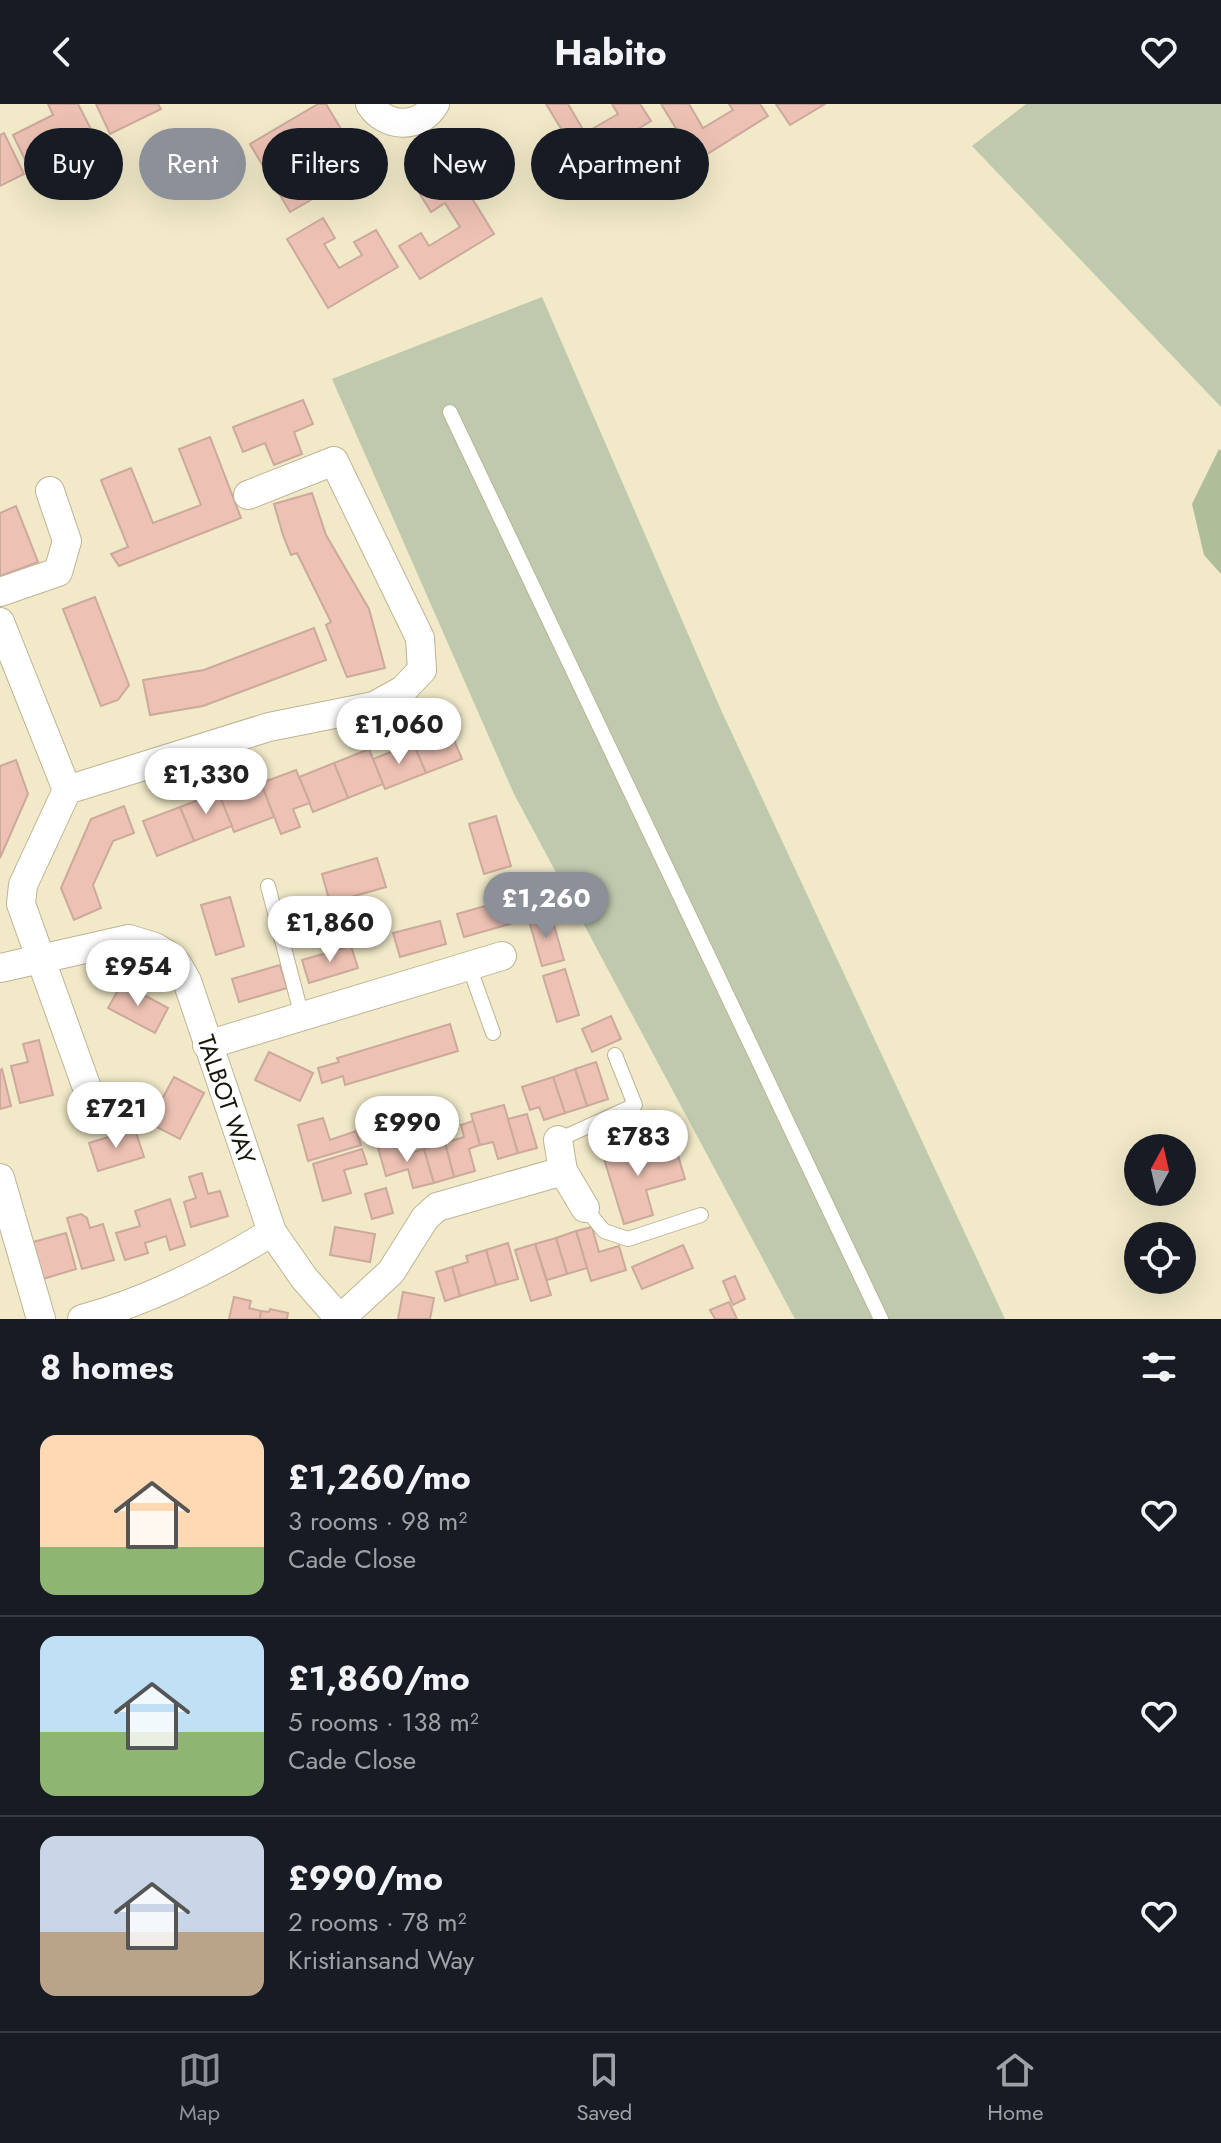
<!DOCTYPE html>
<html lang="en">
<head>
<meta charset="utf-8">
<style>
  :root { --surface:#171b24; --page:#20242c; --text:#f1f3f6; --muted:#9ea1a6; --line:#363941; --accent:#8c9099 }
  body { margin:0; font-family:Jost,sans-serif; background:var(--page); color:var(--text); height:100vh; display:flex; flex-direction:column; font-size:30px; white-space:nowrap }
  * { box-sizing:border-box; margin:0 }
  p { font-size:26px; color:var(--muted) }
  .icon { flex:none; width:44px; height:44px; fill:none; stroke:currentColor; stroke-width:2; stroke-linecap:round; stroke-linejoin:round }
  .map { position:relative; height:1215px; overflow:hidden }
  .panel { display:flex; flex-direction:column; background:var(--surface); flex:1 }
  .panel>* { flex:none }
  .hud { position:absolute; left:24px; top:24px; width:800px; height:72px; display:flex; gap:16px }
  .needle { width:52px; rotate:8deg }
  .controls { position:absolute; left:1124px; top:1030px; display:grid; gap:16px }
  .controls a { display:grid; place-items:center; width:72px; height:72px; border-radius:50%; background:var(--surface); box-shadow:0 8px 32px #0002; font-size:40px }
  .price { position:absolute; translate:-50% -68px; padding:0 18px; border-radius:28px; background:#fff; color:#222; font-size:26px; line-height:52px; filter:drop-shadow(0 2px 4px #0008) }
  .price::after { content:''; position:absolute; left:50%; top:48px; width:24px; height:18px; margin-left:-12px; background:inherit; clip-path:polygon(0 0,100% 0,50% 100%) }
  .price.on { background:var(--accent); color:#fff }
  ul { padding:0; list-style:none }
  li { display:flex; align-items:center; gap:24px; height:200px; padding:0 40px }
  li+li { border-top:2px solid var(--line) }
  li span { display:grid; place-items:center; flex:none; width:224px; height:160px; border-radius:16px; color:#555 }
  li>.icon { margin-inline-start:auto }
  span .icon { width:96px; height:96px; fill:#fffc; stroke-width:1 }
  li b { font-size:34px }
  h2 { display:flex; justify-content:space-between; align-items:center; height:96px; padding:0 40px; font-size:34px }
  .pill { padding:0 28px; border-radius:36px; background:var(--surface); box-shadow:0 8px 32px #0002; font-size:28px; line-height:72px }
  .pill.on { background:var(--accent); color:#fff }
  header { display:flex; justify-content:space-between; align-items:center; height:104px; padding:0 40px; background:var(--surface); font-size:36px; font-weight:700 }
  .tabs { display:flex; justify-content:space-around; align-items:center; height:112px; border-top:2px solid var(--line); background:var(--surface); font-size:22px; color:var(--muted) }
  .tabs a { display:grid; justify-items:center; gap:4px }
  .tabs .on { color:var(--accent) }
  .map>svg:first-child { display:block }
  .green { fill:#bfc9ad }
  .forest { fill:#afbd98 }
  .building { fill:#edc2b4; stroke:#cca99d; stroke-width:2 }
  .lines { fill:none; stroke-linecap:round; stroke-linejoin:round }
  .lane-casing { stroke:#bcb494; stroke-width:16 }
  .street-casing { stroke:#bcb494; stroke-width:30 }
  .lane { stroke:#fff; stroke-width:14 }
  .street { stroke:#fff; stroke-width:28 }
  .labels { text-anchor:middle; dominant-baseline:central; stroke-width:6; stroke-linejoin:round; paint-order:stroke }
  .street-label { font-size:24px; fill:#19160a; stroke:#fff }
</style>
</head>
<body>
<header><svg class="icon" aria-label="back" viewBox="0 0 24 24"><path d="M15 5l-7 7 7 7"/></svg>Habito<svg class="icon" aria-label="heart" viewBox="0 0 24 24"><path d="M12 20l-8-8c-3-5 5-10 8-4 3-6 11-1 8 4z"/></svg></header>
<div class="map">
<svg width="1221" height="1215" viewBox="0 0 1221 1215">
  <rect width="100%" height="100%" fill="#f1e9c8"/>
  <g class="green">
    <path d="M 1026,0 L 1221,0 L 1221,303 L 972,42 Z"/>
    <path d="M 542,193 L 721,606 L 1005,1215 L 795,1215 L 514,690 L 332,275 Z"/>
  </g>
  <path class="forest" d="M 1219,345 L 1221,347 L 1221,470 L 1204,451 L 1192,400 Z"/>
  <g class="building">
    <path d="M 48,0 L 78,0 L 95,33 L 30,66 L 13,31 L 53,11 Z"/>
    <path d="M 96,0 L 158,0 L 161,5 L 110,30 Z"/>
    <path d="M 318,0 L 326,0 L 344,30 L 325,41 L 318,30 L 289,47 L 303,71 L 317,63 L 330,85 L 290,108 L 250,40 Z"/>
    <path d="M 546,0 L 568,0 L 585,29 L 618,10 L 612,0 L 640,0 L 651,17 L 582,59 Z"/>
    <path d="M 661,0 L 689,0 L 703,24 L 733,6 L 729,0 L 760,0 L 768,12 L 696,57 Z"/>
    <path d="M 776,0 L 825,0 L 790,21 Z"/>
    <path d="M 4,29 L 24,70 L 0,82 L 0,31 Z"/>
    <path d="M 451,60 L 494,130 L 420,175 L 399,142 L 421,129 L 429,142 L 460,123 L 445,99 L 431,108 L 415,82 Z"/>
    <path d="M 323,114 L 335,134 L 324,140 L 339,164 L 362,151 L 354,138 L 376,126 L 398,163 L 328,204 L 287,135 Z"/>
    <path d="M 303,296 L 313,320 L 294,328 L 302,350 L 274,361 L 265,339 L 243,348 L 233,323 Z"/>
    <path d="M 210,333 L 241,414 L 119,462 L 111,450 L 128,443 L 101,376 L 131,364 L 153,419 L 201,401 L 179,345 Z"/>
    <path d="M 312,389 L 326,431 L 369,505 L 385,564 L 347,573 L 326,521 L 331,518 L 297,449 L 291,451 L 283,431 L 274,400 Z"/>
    <path d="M 16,402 L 38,458 L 0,472 L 0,409 Z"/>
    <path d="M 95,493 L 129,581 L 118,596 L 101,602 L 63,505 Z"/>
    <path d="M 314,524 L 326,556 L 203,602 L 150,611 L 143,576 L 204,566 Z"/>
    <path d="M 449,624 L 462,655 L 426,669 L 413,639 Z"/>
    <path d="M 413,639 L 426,669 L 385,685 L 373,655 Z"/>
    <path d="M 369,645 L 383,680 L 348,694 L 334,659 Z"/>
    <path d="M 16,656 L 28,690 L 0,754 L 0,662 Z"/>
    <path d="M 334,659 L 348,694 L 313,708 L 299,673 Z"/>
    <path d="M 296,666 L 310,699 L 293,705 L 300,723 L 281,730 L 261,679 Z"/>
    <path d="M 261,679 L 274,713 L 234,728 L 221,695 Z"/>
    <path d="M 218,688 L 232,722 L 194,737 L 180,703 Z"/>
    <path d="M 124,702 L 134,729 L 113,737 L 93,781 L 101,804 L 74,816 L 61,784 L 91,715 Z"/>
    <path d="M 180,703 L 194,737 L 157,752 L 143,717 Z"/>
    <path d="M 496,712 L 511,762 L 484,770 L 469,720 Z"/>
    <path d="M 377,754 L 386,783 L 330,799 L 322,770 Z"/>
    <path d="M 230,793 L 244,842 L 216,851 L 201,801 Z"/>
    <path d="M 510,795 L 517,818 L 464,833 L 457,810 Z"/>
    <path d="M 551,811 L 564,856 L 542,862 L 529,817 Z"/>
    <path d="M 440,817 L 446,840 L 400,853 L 393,829 Z"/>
    <path d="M 351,842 L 358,864 L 309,879 L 302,856 Z"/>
    <path d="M 280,861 L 287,884 L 239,898 L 232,875 Z"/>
    <path d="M 565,865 L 579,911 L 557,918 L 543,872 Z"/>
    <path d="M 122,879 L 168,904 L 155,929 L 108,904 Z"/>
    <path d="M 611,912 L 621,935 L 592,948 L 582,925 Z"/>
    <path d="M 450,920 L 458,947 L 345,981 L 343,972 L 322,979 L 318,964 L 339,958 L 337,954 Z"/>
    <path d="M 39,936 L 53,991 L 20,999 L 11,962 L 28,958 L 23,940 Z"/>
    <path d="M 269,948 L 313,969 L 300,997 L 255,976 Z"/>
    <path d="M 596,958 L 608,995 L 587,1002 L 575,965 Z"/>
    <path d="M 2,965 L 11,1002 L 0,1005 L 0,966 Z"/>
    <path d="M 575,965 L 587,1002 L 565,1009 L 553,973 Z"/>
    <path d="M 174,973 L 204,989 L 180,1035 L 149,1019 Z"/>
    <path d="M 553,973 L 565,1009 L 544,1016 L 539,1003 L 530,1006 L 522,983 Z"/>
    <path d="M 504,1001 L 518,1049 L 498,1055 L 493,1038 L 480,1041 L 471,1010 Z"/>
    <path d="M 527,1010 L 537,1044 L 518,1049 L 508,1015 Z"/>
    <path d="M 323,1014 L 330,1036 L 356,1027 L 361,1041 L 308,1057 L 298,1021 Z"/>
    <path d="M 473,1017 L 480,1041 L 469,1045 L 475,1067 L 454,1073 L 445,1039 L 464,1033 L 461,1021 Z"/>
    <path d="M 135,1025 L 144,1053 L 98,1067 L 89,1039 Z"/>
    <path d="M 631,1036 L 638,1059 L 677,1048 L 685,1075 L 646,1086 L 653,1111 L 624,1120 L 601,1045 Z"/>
    <path d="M 400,1038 L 403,1051 L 424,1045 L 434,1079 L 413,1084 L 408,1065 L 386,1072 L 378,1044 Z"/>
    <path d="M 445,1039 L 454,1073 L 434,1079 L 424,1045 Z"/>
    <path d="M 362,1045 L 367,1060 L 344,1066 L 351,1089 L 323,1097 L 313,1060 Z"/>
    <path d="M 202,1069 L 208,1090 L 220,1087 L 228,1112 L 191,1123 L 184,1098 L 196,1094 L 189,1073 Z"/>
    <path d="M 386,1084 L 393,1109 L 372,1115 L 365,1090 Z"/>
    <path d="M 170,1095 L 185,1141 L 170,1146 L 166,1132 L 145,1139 L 148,1149 L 125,1156 L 116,1129 L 140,1122 L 135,1107 Z"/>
    <path d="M 81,1110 L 87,1114 L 90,1124 L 103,1120 L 114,1156 L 82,1165 L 67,1114 Z"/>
    <path d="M 335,1123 L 375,1130 L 370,1158 L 330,1151 Z"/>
    <path d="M 592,1123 L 599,1148 L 619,1142 L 626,1166 L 591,1177 L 576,1127 Z"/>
    <path d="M 576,1127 L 587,1164 L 567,1170 L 556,1134 Z"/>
    <path d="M 66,1129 L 76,1165 L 43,1175 L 33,1138 Z"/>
    <path d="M 556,1134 L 567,1170 L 547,1176 L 535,1140 Z"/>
    <path d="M 508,1139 L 518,1175 L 496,1181 L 486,1146 Z"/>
    <path d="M 535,1140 L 551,1191 L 531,1197 L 515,1146 Z"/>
    <path d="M 683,1141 L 693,1164 L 642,1185 L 632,1163 Z"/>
    <path d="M 486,1146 L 496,1181 L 460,1192 L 452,1163 L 468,1158 L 466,1152 Z"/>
    <path d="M 452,1163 L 460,1192 L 445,1197 L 436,1168 Z"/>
    <path d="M 735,1172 L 745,1195 L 733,1201 L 723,1177 Z"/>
    <path d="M 403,1188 L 434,1194 L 430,1215 L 398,1215 Z"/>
    <path d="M 234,1193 L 251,1197 L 249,1204 L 261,1207 L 260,1215 L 229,1215 Z"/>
    <path d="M 729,1198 L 737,1215 L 715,1215 L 710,1206 Z"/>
    <path d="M 270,1205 L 288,1209 L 287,1215 L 260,1215 L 261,1207 L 269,1208 Z"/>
  </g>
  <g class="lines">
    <defs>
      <g id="lane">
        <path d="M 450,308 L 881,1215"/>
        <path d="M 268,782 L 302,913"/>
        <path d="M 469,862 L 493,929"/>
        <path d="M 558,1036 L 635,1001 L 615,951"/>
        <path d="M 585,1104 L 604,1127 L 628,1135 L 701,1111"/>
      </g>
      <g id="street">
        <path d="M 370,0 C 385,24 420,26 435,0"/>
        <path d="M 0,488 L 58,468 L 67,437 L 50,387"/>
        <path d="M 0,518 L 67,686 L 269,623 L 374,602 L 403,586 L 422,566 L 420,534 L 334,357 L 248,391"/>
        <path d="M 67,686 L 23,781 L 21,800 L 92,998"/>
        <path id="s1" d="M 0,864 L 129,835 L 155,843 L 168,851 L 178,861 L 187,877 L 272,1128 L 304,1174 L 340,1215"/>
        <path d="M 207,941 L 502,852"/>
        <path d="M 558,1036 L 563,1067 L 585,1104"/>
        <path d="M 0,1074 L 41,1215"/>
        <path d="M 82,1215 C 149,1197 213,1164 272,1128"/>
        <path d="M 340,1215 L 391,1168 L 425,1114 L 437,1103 L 563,1067"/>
      </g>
    </defs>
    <use href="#lane" class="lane-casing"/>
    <use href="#street" class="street-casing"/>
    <use href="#lane" class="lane"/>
    <use href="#street" class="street"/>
  </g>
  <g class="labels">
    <g class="street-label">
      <text stroke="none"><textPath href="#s1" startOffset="332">TALBOT WAY</textPath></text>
    </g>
  </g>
</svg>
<div class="controls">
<a><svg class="needle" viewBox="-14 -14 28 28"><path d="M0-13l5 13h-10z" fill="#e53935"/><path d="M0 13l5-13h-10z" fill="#9ea1a6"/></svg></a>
<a><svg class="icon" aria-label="locate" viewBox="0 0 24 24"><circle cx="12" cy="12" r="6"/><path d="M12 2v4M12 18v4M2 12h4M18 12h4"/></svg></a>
</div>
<b class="price" style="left:399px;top:662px">£1,060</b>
<b class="price" style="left:206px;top:712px">£1,330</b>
<b class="price on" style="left:546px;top:836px">£1,260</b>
<b class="price" style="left:330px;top:860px">£1,860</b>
<b class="price" style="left:138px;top:904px">£954</b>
<b class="price" style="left:116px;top:1046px">£721</b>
<b class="price" style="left:407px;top:1060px">£990</b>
<b class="price" style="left:638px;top:1074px">£783</b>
<div class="hud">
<a class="pill">Buy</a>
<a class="pill on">Rent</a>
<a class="pill">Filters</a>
<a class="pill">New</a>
<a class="pill">Apartment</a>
</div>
</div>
<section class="panel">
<h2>8 homes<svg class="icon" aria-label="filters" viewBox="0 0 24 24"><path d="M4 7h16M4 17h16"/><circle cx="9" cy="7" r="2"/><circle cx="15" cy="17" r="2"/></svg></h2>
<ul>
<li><span style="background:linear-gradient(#ffd9b3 70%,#8fb573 0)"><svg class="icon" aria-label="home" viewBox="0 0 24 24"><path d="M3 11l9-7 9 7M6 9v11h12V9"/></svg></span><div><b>£1,260/mo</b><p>3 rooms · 98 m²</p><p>Cade Close</p></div><svg class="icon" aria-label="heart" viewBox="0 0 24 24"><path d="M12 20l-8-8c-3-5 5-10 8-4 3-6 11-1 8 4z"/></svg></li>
<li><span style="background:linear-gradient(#bfe0f5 60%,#8fb573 0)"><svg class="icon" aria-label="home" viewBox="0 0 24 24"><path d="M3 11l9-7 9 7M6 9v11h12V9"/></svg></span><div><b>£1,860/mo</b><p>5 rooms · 138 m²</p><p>Cade Close</p></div><svg class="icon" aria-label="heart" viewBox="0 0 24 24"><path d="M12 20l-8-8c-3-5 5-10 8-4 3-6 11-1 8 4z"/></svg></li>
<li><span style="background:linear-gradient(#c9d6e8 60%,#b9a48a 0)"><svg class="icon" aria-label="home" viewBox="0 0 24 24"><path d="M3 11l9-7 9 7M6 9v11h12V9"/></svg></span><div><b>£990/mo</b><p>2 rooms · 78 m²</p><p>Kristiansand Way</p></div><svg class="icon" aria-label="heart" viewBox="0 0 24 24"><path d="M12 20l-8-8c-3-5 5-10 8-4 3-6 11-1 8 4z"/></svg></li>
</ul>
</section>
<nav class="tabs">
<a class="on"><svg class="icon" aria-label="map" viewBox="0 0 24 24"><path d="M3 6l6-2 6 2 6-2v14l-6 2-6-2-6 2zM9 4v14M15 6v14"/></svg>Map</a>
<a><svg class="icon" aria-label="saved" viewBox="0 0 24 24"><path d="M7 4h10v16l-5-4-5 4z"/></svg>Saved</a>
<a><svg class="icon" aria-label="home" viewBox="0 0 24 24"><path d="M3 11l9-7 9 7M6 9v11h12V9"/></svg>Home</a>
</nav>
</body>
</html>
